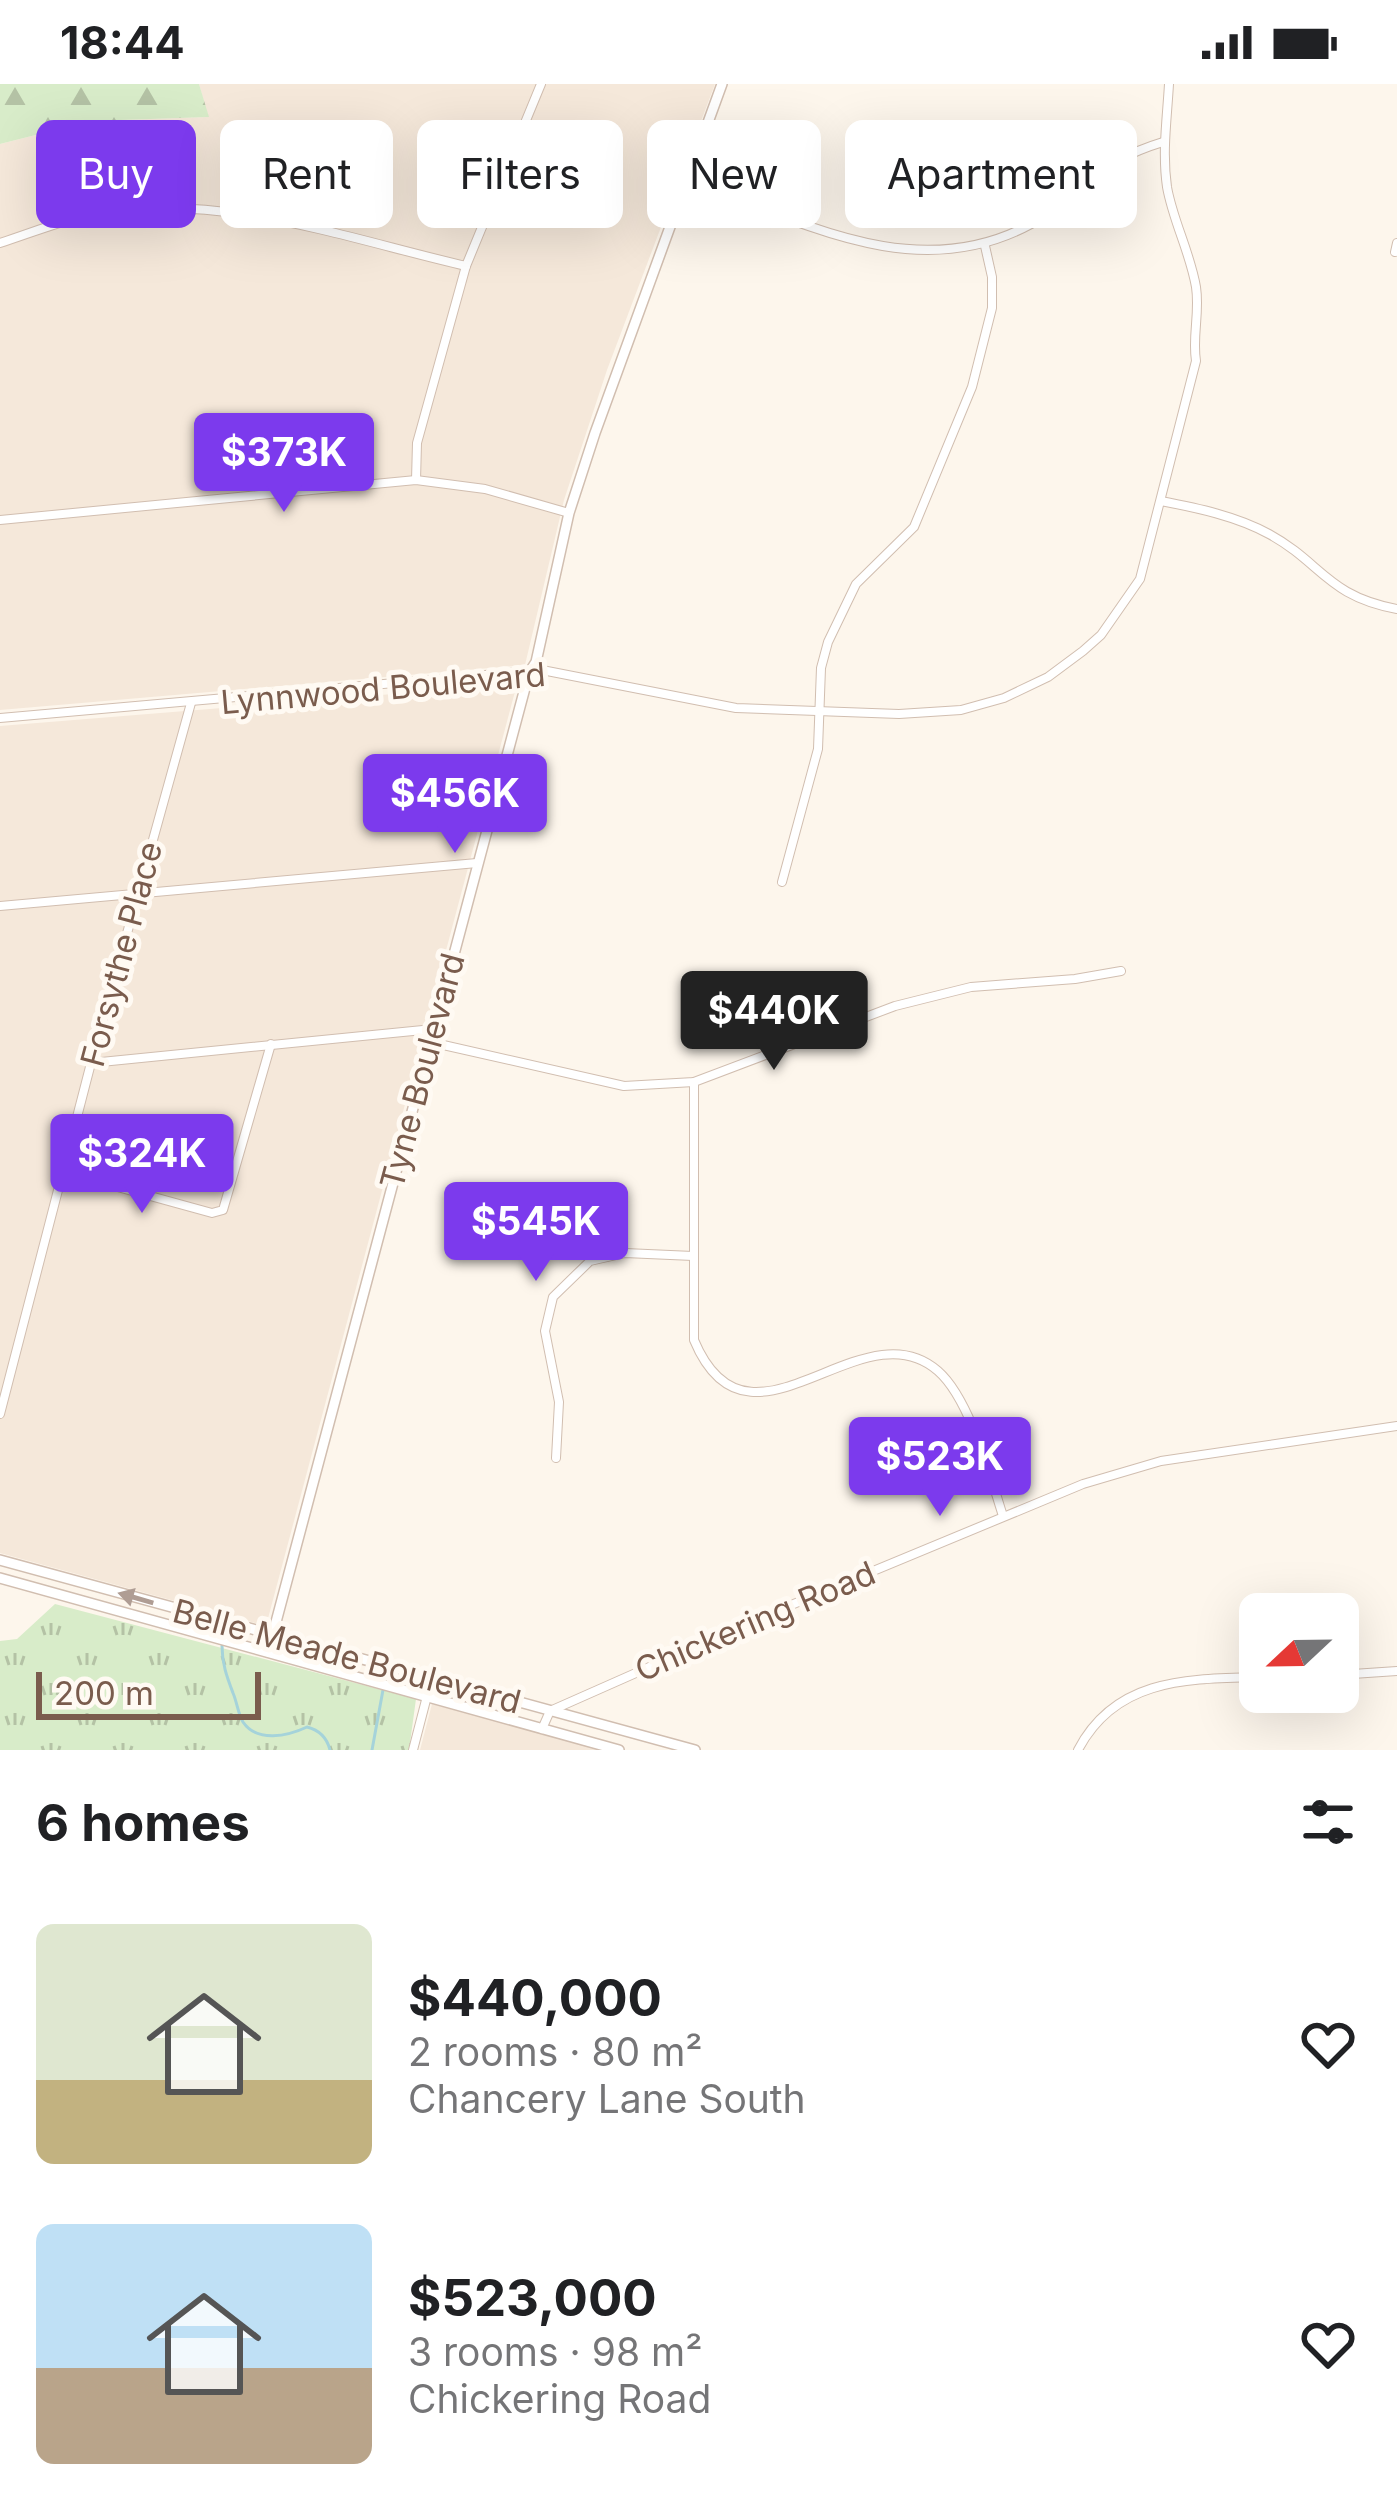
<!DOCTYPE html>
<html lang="en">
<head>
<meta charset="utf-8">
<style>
  :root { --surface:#fff; --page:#f2f2f2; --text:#202124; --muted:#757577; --accent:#7c3aed }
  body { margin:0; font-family:Inter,sans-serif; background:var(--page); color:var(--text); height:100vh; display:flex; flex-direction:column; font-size:45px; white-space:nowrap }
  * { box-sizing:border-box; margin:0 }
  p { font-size:39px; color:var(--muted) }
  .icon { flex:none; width:66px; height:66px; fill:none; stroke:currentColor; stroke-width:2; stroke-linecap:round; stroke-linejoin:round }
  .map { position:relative; height:1666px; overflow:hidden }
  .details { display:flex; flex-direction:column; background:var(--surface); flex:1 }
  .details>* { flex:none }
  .guide { position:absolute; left:36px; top:36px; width:1326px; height:108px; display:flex; gap:24px }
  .needle { width:78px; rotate:248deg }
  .fabs { position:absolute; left:1239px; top:1509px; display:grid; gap:24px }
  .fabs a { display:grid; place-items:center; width:120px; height:120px; border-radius:18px; background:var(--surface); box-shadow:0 12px 48px #0002; font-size:60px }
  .scale { position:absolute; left:36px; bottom:30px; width:225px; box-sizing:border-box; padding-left:12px; border:6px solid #7a5c4d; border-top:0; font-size:33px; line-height:42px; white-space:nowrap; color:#7a5c4d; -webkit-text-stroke:9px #fffaf3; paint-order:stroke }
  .price { position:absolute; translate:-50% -102px; padding:0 27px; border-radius:12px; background:var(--accent); color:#fff; font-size:39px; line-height:78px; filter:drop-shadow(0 3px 6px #0008) }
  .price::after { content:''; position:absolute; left:50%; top:72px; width:36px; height:27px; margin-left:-18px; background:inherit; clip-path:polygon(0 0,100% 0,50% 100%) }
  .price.on { background:#222; color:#fff }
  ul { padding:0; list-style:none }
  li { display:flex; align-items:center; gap:36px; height:300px; padding:0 36px }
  li span { display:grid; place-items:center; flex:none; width:336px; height:240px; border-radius:18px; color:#555 }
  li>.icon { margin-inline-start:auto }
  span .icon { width:144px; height:144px; fill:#fffc; stroke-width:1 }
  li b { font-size:51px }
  h2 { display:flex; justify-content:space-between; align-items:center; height:144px; padding:0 36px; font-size:51px }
  .pill { padding:0 42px; border-radius:18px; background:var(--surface); box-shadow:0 12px 48px #0002; font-size:42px; line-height:108px }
  .pill.on { background:var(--accent); color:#fff }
  .status { display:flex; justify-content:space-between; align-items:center; height:84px; padding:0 60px; background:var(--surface); direction:ltr }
  .status svg { height:33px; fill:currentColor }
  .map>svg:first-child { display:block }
  .residential { fill:#f5e8da }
  .grass { fill:url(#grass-tufts) }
  .forest { fill:url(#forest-firs) }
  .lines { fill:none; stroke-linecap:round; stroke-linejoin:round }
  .stream { stroke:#a5d3da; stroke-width:3 }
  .minor-casing { stroke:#d1beb0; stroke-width:10 }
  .tertiary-casing { stroke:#d1beb0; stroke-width:12 }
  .minor { stroke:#fff; stroke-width:8 }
  .tertiary { stroke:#fff; stroke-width:9 }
  .oneway { fill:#af9d94 }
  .labels { text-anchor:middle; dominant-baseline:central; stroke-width:10; stroke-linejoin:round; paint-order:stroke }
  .street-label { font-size:33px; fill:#7a5c4d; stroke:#fffaf3 }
</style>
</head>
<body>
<div class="status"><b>18:44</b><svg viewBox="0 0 49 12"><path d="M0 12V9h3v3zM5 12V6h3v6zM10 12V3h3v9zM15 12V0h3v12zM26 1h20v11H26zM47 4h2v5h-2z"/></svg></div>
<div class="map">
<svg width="1397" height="1666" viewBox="0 0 1397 1666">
  <defs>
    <pattern id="grass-tufts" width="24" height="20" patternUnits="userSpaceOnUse" patternTransform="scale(3)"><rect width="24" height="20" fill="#d8ecc9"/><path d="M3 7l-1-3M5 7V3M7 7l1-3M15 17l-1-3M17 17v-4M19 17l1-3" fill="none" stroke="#b4c2a5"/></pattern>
    <pattern id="forest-firs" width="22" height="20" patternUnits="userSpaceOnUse" patternTransform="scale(3)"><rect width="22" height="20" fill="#d8ecc9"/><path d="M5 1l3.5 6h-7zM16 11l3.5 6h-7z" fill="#b4c2a5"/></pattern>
  </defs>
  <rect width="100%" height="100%" fill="#fdf6ec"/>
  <g class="residential">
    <path d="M 199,0 L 715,0 L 607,286 L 564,416 L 525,581 L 0,626 L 0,60 L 91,37 L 208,33 Z"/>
    <path d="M 517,600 L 266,1542 L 0,1469 L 0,642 Z"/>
    <path d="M 432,1620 L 602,1666 L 420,1666 Z"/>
  </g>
  <path class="grass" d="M 55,1520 L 416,1615 L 409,1666 L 0,1666 L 0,1557 L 17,1555 Z"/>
  <path class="forest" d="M 0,0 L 199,0 L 209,33 L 91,37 L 0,60 Z"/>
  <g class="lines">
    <g class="stream">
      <path d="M 222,1562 C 222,1580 227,1593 233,1609 C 237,1618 238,1630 243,1638 C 257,1659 288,1652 307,1643 C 319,1646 327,1654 330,1666"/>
      <path d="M 372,1666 L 383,1606"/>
    </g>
    <defs>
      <g id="minor">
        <path d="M 688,95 C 799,137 916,203 1031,140 C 1048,131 1060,118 1074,106 C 1100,84 1130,68 1163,58"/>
        <path d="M 0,159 C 34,148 70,133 106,128 C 227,110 349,155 466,182"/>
        <path d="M 1395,168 L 1397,159"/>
        <path d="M 416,396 L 417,359 L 466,182 L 541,0"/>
        <path d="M 1161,417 C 1197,424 1236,432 1269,450 C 1322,479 1327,512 1397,525"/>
        <path d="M 0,436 L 416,396 L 485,405 L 569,429"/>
        <path d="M 0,634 L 542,586 L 736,624 L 899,630 L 961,626 L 1004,614 L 1048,593 L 1083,567 L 1101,551 L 1140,495 L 1196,277 C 1192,252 1200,229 1196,203 C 1190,168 1173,137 1167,103 C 1162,68 1167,35 1169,0"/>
        <path d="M 782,798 L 818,665 L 821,584 L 828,558 L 856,500 L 914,443 L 972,303 L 992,224 L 992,193 L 985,162"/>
        <path d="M 0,822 L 477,779"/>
        <path d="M 430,958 L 624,1002 L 694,998 L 895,922 L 971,903 L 1075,895 L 1121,887"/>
        <path d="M 91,979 L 433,945"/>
        <path d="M 694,998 L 694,1256 C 749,1388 861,1219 938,1287 C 970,1315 990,1392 1003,1432"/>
        <path d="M 63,1088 L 212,1129 L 223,1126 L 271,960"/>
        <path d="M 0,1330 L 91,979 L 191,619"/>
        <path d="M 556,1374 L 559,1318 L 545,1247 L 553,1213 L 590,1177 L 625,1169 L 693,1172"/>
        <path d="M 1338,1591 L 1397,1587"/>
        <path d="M 542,1645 L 550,1627 L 760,1534 L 1083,1400 L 1161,1377 L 1397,1342"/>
        <path d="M 413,1666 L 432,1593"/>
        <path d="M 1078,1666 C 1116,1593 1190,1595 1260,1593"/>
      </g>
      <g id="tertiary">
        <path d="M 0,1476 L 695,1666"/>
        <path d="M 0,1494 L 619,1666"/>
        <path d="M 268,1568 L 529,589 L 536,578 L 569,429 L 595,349 L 722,0"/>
      </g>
    </defs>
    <use href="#minor" class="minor-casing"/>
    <use href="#tertiary" class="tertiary-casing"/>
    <use href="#minor" class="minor"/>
    <use href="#tertiary" class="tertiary"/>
  </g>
  <defs><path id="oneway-solid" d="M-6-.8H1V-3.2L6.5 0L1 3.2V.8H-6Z" transform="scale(3)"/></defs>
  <use class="oneway" href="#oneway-solid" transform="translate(136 1514) rotate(-164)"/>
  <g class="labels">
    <g class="street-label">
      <text transform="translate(383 604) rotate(-5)">Lynnwood Boulevard</text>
      <text transform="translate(121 870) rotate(-75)">Forsythe Place</text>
      <text transform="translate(422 987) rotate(-75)">Tyne Boulevard</text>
      <text transform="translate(755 1537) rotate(-23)">Chickering Road</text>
      <text transform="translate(347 1572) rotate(15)">Belle Meade Boulevard</text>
    </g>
  </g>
</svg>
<div class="fabs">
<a><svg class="needle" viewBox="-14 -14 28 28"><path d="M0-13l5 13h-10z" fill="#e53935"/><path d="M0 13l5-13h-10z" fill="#757577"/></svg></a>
</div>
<div class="scale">200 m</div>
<b class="price" style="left:284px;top:431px">$373K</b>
<b class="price" style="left:455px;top:772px">$456K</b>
<b class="price on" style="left:774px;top:989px">$440K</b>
<b class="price" style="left:142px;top:1132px">$324K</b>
<b class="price" style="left:536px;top:1200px">$545K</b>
<b class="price" style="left:940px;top:1435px">$523K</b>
<div class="guide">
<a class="pill on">Buy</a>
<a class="pill">Rent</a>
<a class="pill">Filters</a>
<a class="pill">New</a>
<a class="pill">Apartment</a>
</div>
</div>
<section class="details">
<h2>6 homes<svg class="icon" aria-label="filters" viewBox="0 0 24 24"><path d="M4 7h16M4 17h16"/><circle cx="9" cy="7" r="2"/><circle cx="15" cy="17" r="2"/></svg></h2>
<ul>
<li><span style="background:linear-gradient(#dfe7d0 65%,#c2b280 0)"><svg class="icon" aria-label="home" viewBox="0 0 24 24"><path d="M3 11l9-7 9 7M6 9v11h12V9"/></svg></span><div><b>$440,000</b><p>2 rooms · 80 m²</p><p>Chancery Lane South</p></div><svg class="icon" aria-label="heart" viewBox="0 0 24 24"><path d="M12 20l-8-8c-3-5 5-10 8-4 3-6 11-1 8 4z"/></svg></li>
<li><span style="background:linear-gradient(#bfe0f5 60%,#b9a48a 0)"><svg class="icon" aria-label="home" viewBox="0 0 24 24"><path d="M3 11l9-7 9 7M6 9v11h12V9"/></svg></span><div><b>$523,000</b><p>3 rooms · 98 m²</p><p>Chickering Road</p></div><svg class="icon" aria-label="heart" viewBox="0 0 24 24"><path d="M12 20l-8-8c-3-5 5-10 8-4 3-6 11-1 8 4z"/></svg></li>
</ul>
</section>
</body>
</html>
